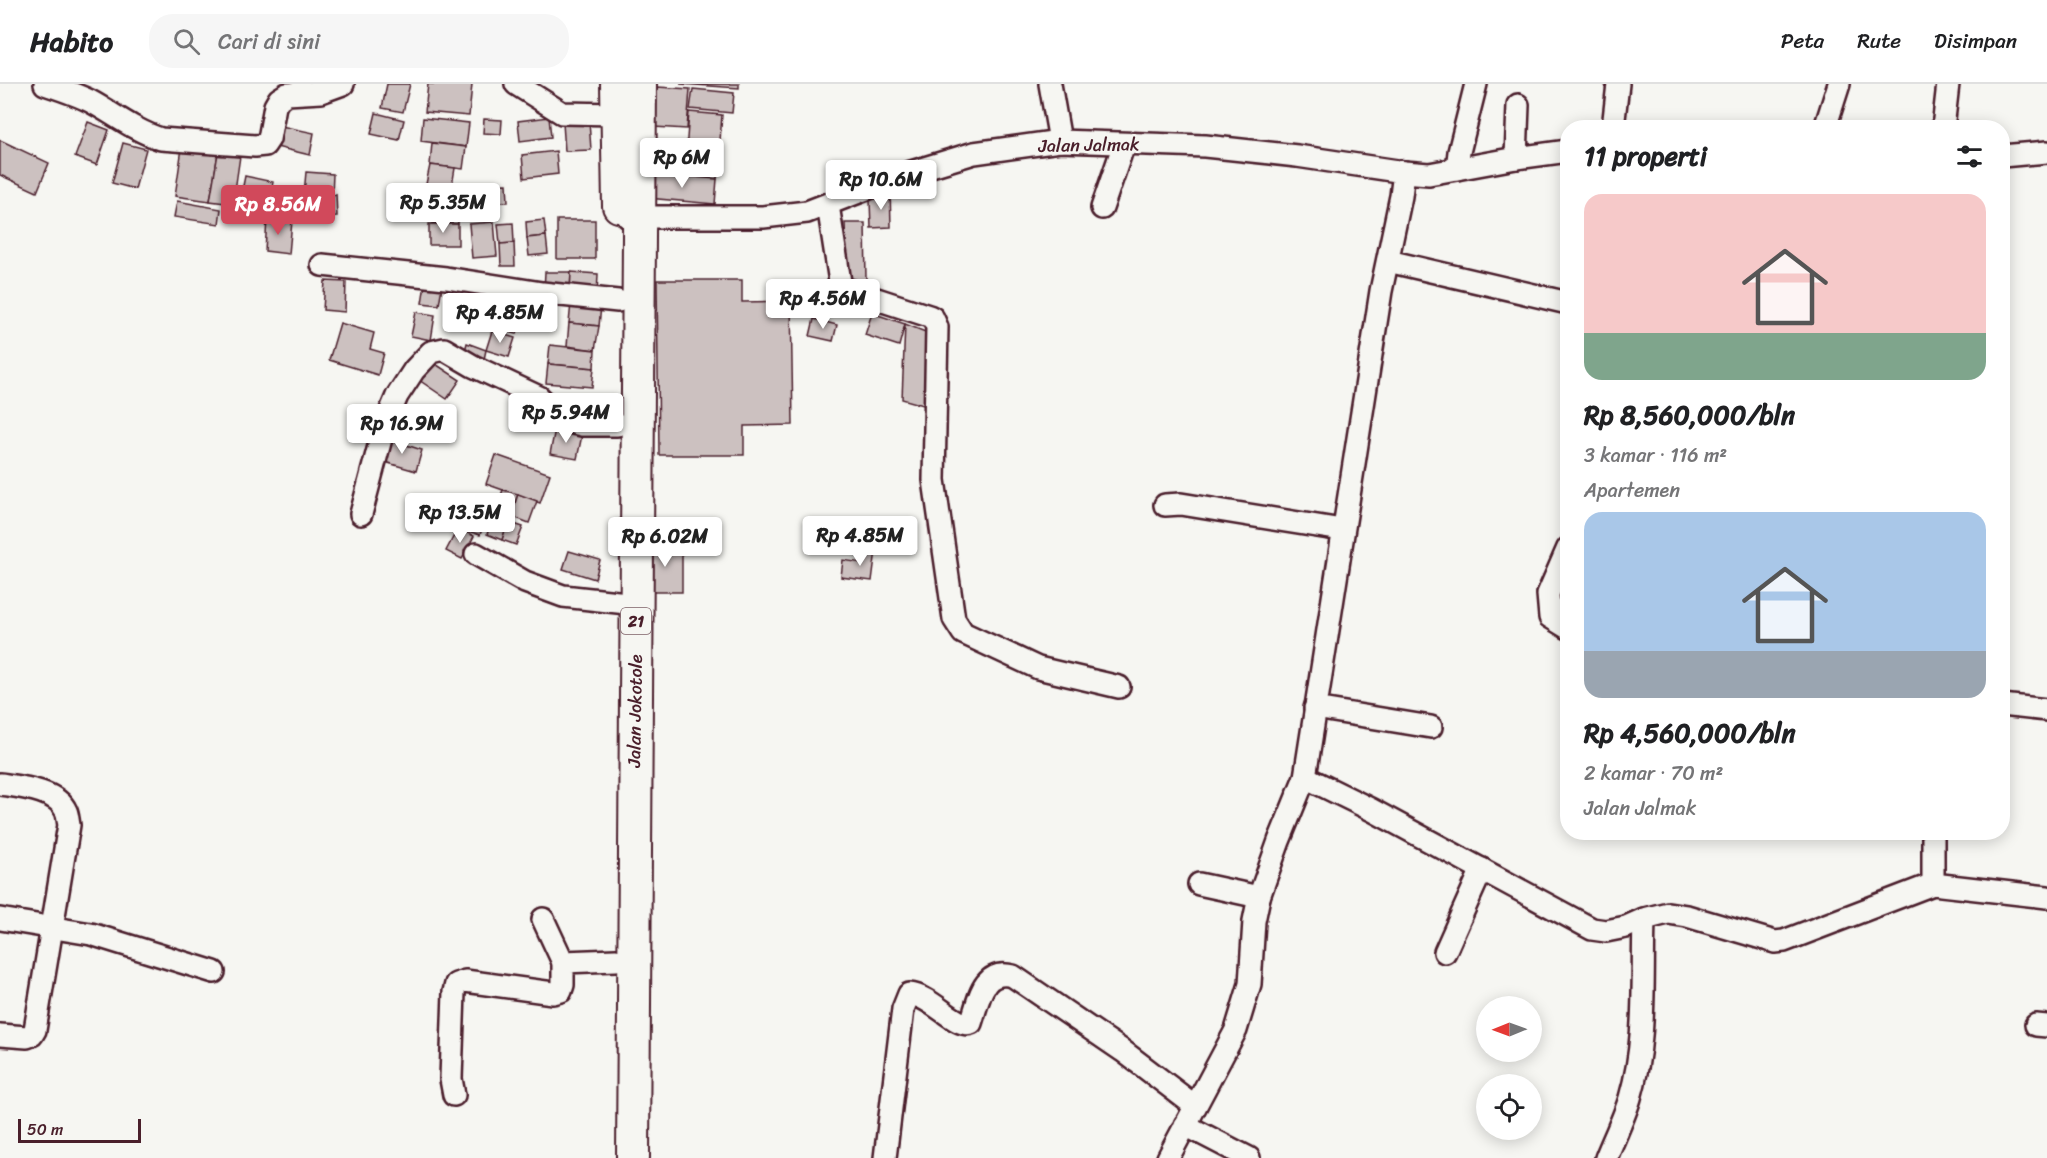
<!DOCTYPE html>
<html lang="id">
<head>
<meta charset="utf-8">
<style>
  :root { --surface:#fff; --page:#f6f6f6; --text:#202124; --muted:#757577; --line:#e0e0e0; --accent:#d1495b }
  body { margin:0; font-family:Sriracha,sans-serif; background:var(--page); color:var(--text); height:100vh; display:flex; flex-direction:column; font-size:22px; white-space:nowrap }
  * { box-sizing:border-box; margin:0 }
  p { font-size:20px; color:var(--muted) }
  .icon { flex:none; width:33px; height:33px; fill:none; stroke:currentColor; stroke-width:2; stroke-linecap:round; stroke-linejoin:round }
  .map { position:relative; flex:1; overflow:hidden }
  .side { position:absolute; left:1560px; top:36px; width:450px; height:720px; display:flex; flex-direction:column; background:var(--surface); border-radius:24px; box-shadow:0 3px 15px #0003 }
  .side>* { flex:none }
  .needle { width:39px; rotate:269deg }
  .buttons { position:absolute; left:1476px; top:912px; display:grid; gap:12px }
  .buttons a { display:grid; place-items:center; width:66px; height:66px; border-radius:50%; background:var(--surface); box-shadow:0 3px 15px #0003; font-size:30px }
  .scale { position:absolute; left:18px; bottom:15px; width:123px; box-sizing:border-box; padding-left:6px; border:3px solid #4a1f2b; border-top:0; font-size:16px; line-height:21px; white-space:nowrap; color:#4a1f2b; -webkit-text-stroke:4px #f6f6f2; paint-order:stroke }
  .price { position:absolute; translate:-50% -51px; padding:0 14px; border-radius:6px; background:#fff; color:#222; font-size:20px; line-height:39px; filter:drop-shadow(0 2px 3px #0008) }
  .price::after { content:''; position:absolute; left:50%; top:36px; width:18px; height:14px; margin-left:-9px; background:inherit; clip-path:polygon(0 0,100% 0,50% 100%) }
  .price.on { background:var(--accent); color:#fff }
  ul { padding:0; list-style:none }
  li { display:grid; align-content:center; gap:12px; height:318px; padding:0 24px }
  li span { display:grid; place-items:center; height:186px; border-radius:18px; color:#555 }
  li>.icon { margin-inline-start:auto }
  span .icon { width:108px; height:108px; fill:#fffc; stroke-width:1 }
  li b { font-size:26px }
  h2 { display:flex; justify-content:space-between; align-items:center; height:72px; padding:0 24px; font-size:26px }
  header { display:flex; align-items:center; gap:36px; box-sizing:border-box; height:84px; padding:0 30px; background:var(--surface); border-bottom:2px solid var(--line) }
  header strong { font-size:28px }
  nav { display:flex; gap:33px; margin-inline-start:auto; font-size:21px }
  .search { width:420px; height:54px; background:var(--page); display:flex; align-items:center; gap:15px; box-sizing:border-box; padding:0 21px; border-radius:24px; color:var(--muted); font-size:22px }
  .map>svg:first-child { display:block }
  .building { fill:#ccc1c0; stroke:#4a1f2b; stroke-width:1.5 }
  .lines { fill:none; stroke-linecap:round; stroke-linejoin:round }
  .minor-casing { stroke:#4a1f2b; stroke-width:26 }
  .highway-casing { stroke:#4a1f2b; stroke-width:36 }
  .minor { stroke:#f6f6f2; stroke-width:21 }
  .highway { stroke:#f6f6f2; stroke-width:32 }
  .labels { text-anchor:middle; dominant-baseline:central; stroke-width:4.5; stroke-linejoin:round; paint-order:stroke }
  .shield { fill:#f6f6f2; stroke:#7e6067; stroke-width:1.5 }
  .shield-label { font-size:16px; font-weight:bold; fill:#4a1f2b }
  .street-label { font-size:18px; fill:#4a1f2b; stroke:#f6f6f2 }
</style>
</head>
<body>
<header>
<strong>Habito</strong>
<div class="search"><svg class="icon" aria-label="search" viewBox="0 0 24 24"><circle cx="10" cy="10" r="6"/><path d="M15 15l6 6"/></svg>Cari di sini</div>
<nav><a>Peta</a><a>Rute</a><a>Disimpan</a></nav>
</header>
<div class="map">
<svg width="2047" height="1074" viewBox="0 0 2047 1074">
  <rect width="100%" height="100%" fill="#f6f6f2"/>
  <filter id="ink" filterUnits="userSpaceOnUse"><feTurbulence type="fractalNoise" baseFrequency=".0167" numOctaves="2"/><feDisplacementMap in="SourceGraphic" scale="12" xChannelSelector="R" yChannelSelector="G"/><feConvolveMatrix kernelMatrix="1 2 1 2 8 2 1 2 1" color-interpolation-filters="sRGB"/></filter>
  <g filter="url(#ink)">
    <g class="building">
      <path d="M 387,0 L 410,0 L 403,28 L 382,24 Z"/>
      <path d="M 428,0 L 472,0 L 469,32 L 425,28 Z"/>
      <path d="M 680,0 L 739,0 L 739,4 Z"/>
      <path d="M 657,3 L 690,5 L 687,45 L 654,43 Z"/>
      <path d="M 693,5 L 734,9 L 732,29 L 690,25 Z"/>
      <path d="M 689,28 L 722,31 L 717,95 L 649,89 L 651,65 L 686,68 Z"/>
      <path d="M 376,29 L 404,36 L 399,56 L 371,50 Z"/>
      <path d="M 549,33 L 551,53 L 520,57 L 518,37 Z"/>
      <path d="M 423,34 L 469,39 L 466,63 L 421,57 Z"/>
      <path d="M 484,35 L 502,36 L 501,50 L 483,49 Z"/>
      <path d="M 589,37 L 591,66 L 565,67 L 563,39 Z"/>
      <path d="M 88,38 L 109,46 L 97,81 L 75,73 Z"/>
      <path d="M 281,42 L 314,49 L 310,71 L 276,63 Z"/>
      <path d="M 0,56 L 49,79 L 37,108 L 0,91 Z"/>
      <path d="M 123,59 L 146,65 L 135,105 L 112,99 Z"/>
      <path d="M 432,59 L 466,63 L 463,85 L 430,81 Z"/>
      <path d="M 182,64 L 218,69 L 210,117 L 175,112 Z"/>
      <path d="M 556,67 L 558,90 L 524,94 L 522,71 Z"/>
      <path d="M 218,69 L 240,72 L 233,120 L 210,117 Z"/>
      <path d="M 430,81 L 455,84 L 452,102 L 426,100 Z"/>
      <path d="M 306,88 L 333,90 L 332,112 L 304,110 Z"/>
      <path d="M 649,89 L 717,95 L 715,120 L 647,114 Z"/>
      <path d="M 245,92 L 273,98 L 268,122 L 240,117 Z"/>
      <path d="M 507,100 L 508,118 L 483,119 L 482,101 Z"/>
      <path d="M 434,101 L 459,103 L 458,119 L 434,119 Z"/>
      <path d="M 890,104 L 891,143 L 871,144 L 870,116 Z"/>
      <path d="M 304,110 L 332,112 L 336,110 L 337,132 L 304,133 Z"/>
      <path d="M 177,117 L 221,125 L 219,140 L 174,133 Z"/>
      <path d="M 434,119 L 458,119 L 458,140 L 433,139 Z"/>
      <path d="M 268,122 L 293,124 L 292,137 L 267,135 Z"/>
      <path d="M 267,135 L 292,137 L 289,170 L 265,167 Z"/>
      <path d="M 544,136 L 546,152 L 527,154 L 526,138 Z"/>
      <rect x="557" y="136" width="38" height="39"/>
      <path d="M 494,138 L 497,172 L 472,174 L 469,140 Z"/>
      <path d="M 513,139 L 514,159 L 500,160 L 498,140 Z"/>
      <path d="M 845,139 L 865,139 L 866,196 L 847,197 Z"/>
      <rect x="429" y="140" width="29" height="21"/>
      <path d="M 546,152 L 548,170 L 529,172 L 527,154 Z"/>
      <path d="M 514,159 L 515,182 L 501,182 L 500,160 Z"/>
      <path d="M 545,188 L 571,188 L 570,209 L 544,207 Z"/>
      <path d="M 571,188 L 598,190 L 597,211 L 570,209 Z"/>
      <path d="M 426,194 L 443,196 L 439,221 L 422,219 Z"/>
      <path d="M 657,196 L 742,196 L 742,218 L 791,217 L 793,341 L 744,342 L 744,371 L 659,371 Z"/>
      <path d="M 325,197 L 346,198 L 345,228 L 323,226 Z"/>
      <path d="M 469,210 L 489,214 L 483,240 L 463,236 Z"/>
      <path d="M 571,219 L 601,222 L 599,242 L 569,239 Z"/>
      <path d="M 494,220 L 522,227 L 517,250 L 489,243 Z"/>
      <path d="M 416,228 L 435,231 L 431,256 L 411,252 Z"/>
      <path d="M 872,229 L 905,240 L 899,262 L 865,251 Z"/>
      <path d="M 814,235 L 837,241 L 833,257 L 810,252 Z"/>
      <path d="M 340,239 L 374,249 L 370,265 L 384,269 L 378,291 L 329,276 Z"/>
      <path d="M 569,239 L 599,242 L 595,266 L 567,262 Z"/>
      <path d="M 905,240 L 928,249 L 927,322 L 902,315 Z"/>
      <path d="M 492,247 L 515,254 L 509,273 L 486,266 Z"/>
      <path d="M 467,259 L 486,266 L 483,280 L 463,274 Z"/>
      <path d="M 550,261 L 595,266 L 594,284 L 548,280 Z"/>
      <path d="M 431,277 L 460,296 L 447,315 L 419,296 Z"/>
      <path d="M 548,280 L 594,284 L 592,303 L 546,299 Z"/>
      <path d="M 555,345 L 582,351 L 577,375 L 550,370 Z"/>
      <path d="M 388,355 L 422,366 L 416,387 L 381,377 Z"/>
      <path d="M 496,371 L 550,390 L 540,419 L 486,400 Z"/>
      <path d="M 503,406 L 518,410 L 511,432 L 495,427 Z"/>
      <path d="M 518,410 L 537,417 L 529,439 L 511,432 Z"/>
      <path d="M 470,418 L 489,424 L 480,451 L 462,445 Z"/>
      <path d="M 494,433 L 508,438 L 502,456 L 487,450 Z"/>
      <path d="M 508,438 L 523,443 L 516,461 L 502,456 Z"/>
      <path d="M 458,444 L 474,452 L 462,475 L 446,467 Z"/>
      <rect x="647" y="460" width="35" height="48"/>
      <path d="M 864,464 L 876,466 L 872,497 L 841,493 L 843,476 L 862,479 Z"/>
      <path d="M 569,467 L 600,476 L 595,495 L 563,485 Z"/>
    </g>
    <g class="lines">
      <defs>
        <g id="minor">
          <path d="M 45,0 C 60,5 76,10 90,17 C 114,30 135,47 161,55 L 255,62 L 265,61 L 269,55 L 275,22 L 279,15 L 287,10 L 321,8 L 343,0"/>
          <path d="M 516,0 L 562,29 L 617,30"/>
          <path d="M 1050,0 L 1060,57"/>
          <path d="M 1613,44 L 1618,0"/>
          <path d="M 1825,44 L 1839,0"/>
          <path d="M 1943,44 L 1948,0"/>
          <path d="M 2002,72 L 2047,68"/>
          <path d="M 1516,74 L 1518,21"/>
          <path d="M 1457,85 L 1459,68 L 1476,0"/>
          <path d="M 828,121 L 840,198 L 843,204 L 929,232 L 933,234 L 937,243 L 934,396 L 954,535 L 963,549 L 1038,584 L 1119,603"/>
          <path d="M 1102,124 L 1124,60"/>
          <path d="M 628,133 L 763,133 L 807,128 L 908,89 L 974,69 L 1060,57 L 1205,62 L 1297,72 L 1404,88 L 1429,90 L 1516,74 L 1568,67"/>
          <path d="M 1388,177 L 1568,219"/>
          <path d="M 322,181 L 446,194 L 542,209 L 618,217"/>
          <path d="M 1165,421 L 1181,420 L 1342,446"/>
          <path d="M 361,430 L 384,343 L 397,312 L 414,286 L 431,268 L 444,265 L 473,282 L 539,313 L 564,337 L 582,341 L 617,341"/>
          <path d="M 1568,464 L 1548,510 L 1550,533 L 1568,544"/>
          <path d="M 476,470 L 525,498 L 563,512 L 636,520"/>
          <path d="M 2002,621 L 2047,626"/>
          <path d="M 1315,624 L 1431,643"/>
          <path d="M 1305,693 L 1372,726 L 1592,845 L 1606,847 L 1626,843 L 1644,835 L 1668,829 L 1687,832 L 1775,858 L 1784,857 L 1933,800 L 2047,813"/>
          <path d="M 0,700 C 20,703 57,706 66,727 C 68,731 68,737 69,741 L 35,946 L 32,951 L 27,953 L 0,951"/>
          <path d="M 1199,800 L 1259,813"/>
          <path d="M 1933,800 L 1933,748"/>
          <path d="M 0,835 L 91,850 L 214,888"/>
          <path d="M 543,835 L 563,878"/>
          <path d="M 1445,868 L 1482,785"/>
          <path d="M 2036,941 L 2047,942"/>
          <path d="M 454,1011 L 451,995 L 454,908 L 456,900 L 465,897 L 553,909 L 561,907 L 563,901 L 563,878 L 616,876"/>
          <path d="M 1185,1041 L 1249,1074"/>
          <path d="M 885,1074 L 903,925 L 909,910 C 933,912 956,945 971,939 C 979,916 982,884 1013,892 L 1123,967 L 1195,1022"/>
          <path d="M 1168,1074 L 1236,946 L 1250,900 L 1254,837 L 1259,813 L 1279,757 L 1305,693 L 1381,207 L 1401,112 L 1404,88"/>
          <path d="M 1606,1074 C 1614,1054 1624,1034 1630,1014 C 1647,957 1642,894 1644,835"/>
        </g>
        <g id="highway">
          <path d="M 617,0 L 619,122"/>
          <path d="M 633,1074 L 640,0"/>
        </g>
      </defs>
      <use href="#minor" class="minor-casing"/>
      <use href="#highway" class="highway-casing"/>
      <use href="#minor" class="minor"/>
      <use href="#highway" class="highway"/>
    </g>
  </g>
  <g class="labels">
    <rect class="shield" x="621" y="524" width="30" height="26" rx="4.5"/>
    <g class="shield-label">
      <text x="636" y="537">21</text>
    </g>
    <g class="street-label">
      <text transform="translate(1089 61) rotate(-1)">Jalan Jalmak</text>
      <text transform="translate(635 627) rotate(-89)">Jalan Jokotole</text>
    </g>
  </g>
</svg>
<div class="buttons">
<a><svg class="needle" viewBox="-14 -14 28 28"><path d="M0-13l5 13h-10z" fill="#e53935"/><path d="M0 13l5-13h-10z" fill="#757577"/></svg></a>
<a><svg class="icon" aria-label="locate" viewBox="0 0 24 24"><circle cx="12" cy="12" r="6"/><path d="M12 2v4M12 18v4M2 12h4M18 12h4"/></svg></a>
</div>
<div class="scale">50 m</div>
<b class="price" style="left:682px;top:105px">Rp 6M</b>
<b class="price" style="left:881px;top:127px">Rp 10.6M</b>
<b class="price" style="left:443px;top:150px">Rp 5.35M</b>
<b class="price on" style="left:278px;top:152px">Rp 8.56M</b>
<b class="price" style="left:823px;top:246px">Rp 4.56M</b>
<b class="price" style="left:500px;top:260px">Rp 4.85M</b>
<b class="price" style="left:566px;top:360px">Rp 5.94M</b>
<b class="price" style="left:402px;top:371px">Rp 16.9M</b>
<b class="price" style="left:460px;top:460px">Rp 13.5M</b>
<b class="price" style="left:860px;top:483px">Rp 4.85M</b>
<b class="price" style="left:665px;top:484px">Rp 6.02M</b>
<section class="side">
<h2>11 properti<svg class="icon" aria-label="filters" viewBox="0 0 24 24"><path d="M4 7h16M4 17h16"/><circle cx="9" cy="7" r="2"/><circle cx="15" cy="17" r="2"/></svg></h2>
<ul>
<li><span style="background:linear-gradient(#f6c9c9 75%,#7fa58c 0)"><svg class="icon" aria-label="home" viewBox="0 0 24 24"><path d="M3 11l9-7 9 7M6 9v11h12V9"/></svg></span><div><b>Rp 8,560,000/bln</b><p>3 kamar · 116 m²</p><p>Apartemen</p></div></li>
<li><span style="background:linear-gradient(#a9c7e8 75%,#9aa5b1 0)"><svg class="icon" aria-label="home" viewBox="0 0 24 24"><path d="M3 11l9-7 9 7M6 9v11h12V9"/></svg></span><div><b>Rp 4,560,000/bln</b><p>2 kamar · 70 m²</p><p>Jalan Jalmak</p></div></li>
</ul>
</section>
</div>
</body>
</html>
